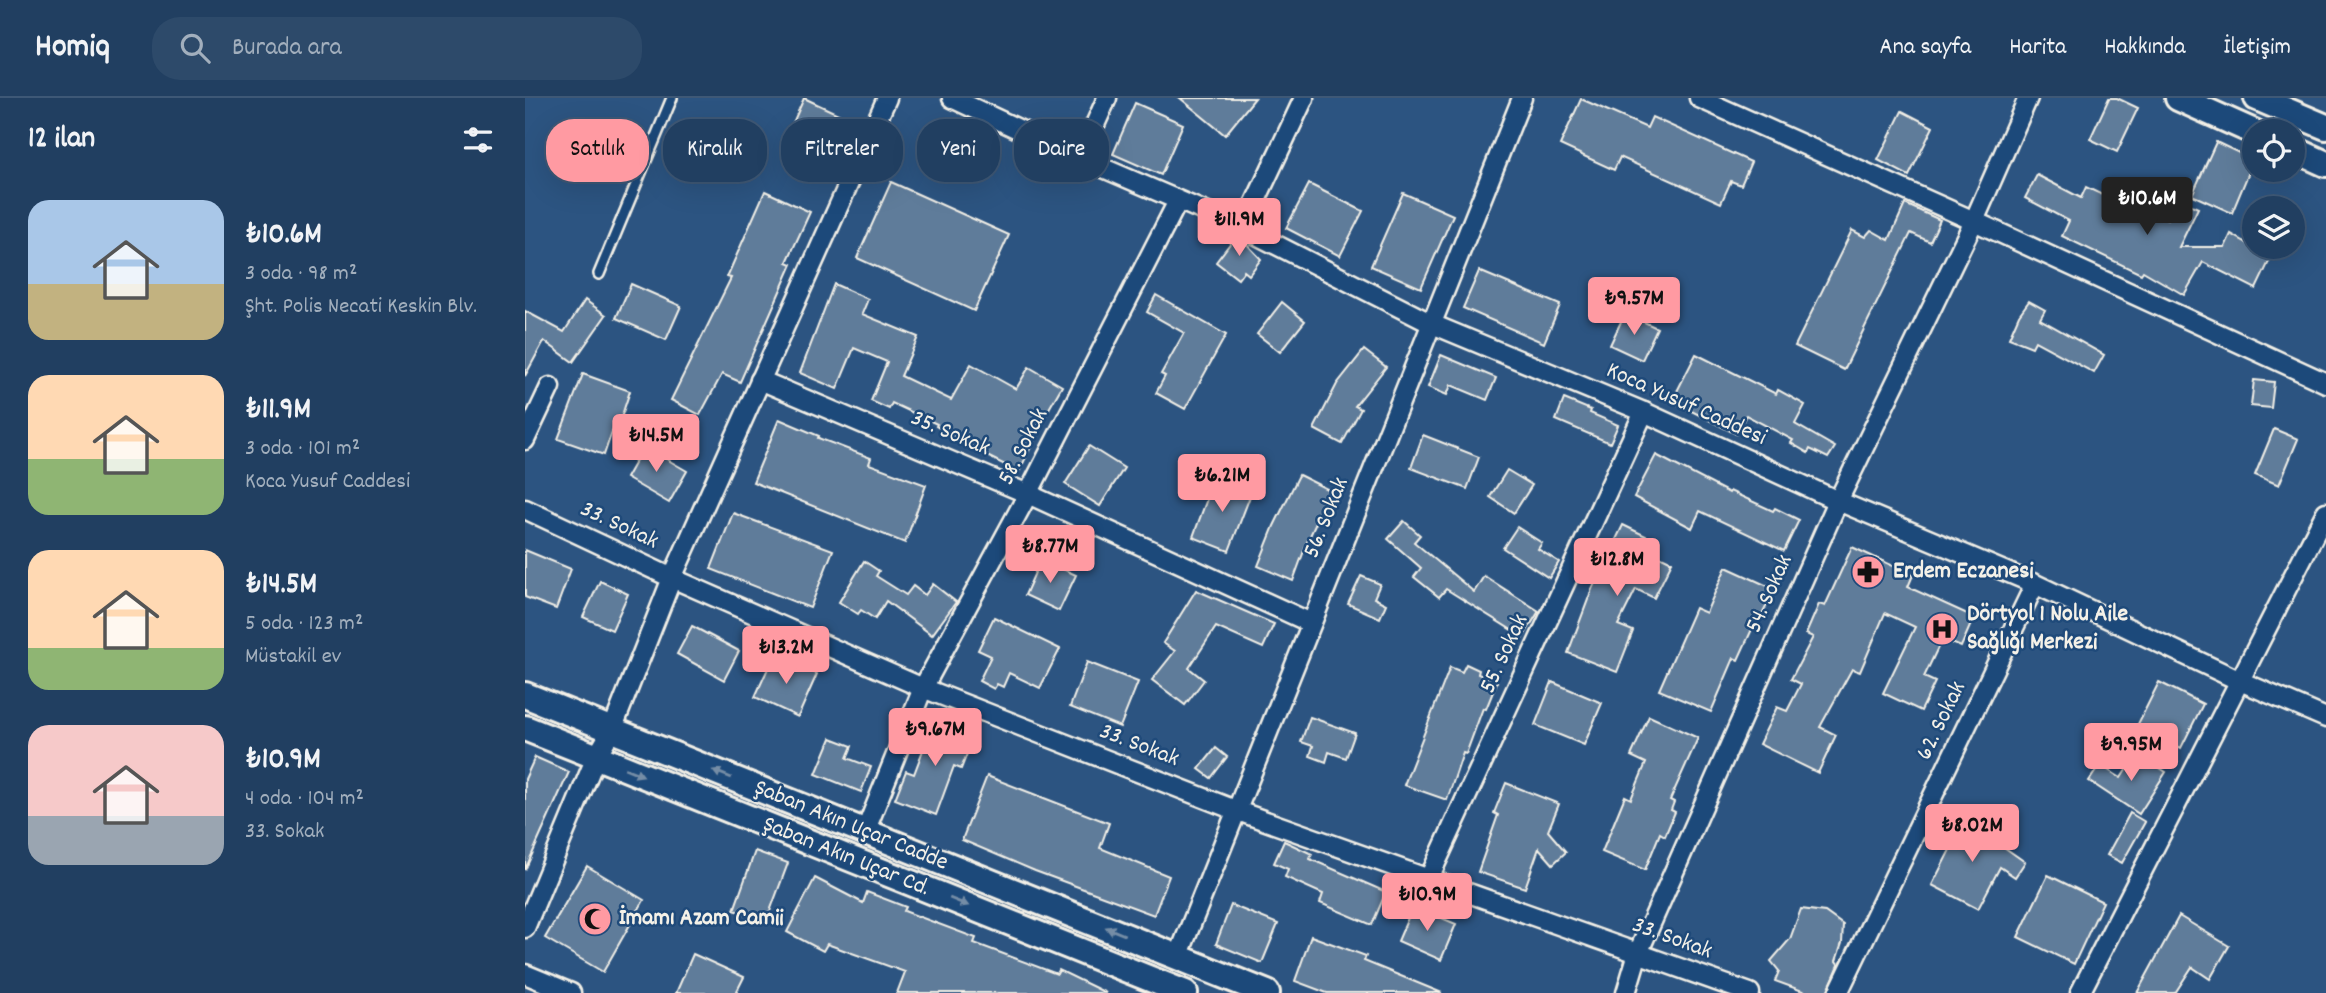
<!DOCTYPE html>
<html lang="tr">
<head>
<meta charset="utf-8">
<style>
  :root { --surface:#213f61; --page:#2d4a6a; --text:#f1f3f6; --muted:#a2afbd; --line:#3e5876; --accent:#ff9aa2 }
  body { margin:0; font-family:Dekko,sans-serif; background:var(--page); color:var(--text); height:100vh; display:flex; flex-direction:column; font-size:26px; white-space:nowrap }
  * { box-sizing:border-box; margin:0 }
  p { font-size:23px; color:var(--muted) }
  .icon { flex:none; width:38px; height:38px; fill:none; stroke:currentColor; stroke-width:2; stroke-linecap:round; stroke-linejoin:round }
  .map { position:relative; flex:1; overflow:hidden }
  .details { display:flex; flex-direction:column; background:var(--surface); width:525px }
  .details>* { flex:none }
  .banner { position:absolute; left:21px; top:21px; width:665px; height:63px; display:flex; gap:14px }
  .fabs { position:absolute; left:1717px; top:21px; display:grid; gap:14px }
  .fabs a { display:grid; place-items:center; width:63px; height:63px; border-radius:50%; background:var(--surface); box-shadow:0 7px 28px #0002,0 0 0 2px var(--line); font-size:35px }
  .price { position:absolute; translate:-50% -60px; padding:0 16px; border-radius:7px; background:var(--accent); color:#111; font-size:23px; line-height:46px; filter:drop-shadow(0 2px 4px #0008) }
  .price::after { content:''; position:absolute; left:50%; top:42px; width:21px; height:16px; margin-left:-10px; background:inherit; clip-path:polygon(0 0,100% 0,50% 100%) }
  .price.current { background:#222; color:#fff }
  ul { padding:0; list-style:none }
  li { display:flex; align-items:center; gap:21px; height:175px; padding:0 28px }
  li span { display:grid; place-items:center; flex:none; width:196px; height:140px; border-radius:21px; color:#555 }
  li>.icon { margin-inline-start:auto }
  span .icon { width:84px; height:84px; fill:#fffc; stroke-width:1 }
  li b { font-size:30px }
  h2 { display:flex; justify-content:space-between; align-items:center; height:84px; padding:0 28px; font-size:30px }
  .chip { padding:0 24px; border-radius:28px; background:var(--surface); box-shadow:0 7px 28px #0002,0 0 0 2px var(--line); font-size:24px; line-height:63px }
  .chip.current { background:var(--accent); color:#111 }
  header { display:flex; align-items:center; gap:42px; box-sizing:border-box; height:98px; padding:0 35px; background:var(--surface); border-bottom:2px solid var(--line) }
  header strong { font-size:33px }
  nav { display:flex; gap:38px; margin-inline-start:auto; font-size:24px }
  .search { width:490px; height:63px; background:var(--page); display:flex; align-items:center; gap:18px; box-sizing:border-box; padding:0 24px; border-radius:28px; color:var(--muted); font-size:26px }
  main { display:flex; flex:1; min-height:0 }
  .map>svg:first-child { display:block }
  .building { fill:#5e7b9a; stroke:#f4f1e8; stroke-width:2 }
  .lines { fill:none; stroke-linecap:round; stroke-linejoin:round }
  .lane-casing { stroke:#f4f1e8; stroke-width:14 }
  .street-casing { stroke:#f4f1e8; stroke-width:23 }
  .secondary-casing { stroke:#f4f1e8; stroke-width:30 }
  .lane { stroke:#1f4a7a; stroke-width:9 }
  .street { stroke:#1f4a7a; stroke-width:18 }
  .secondary { stroke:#1f4a7a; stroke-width:24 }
  .oneway { fill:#748da6 }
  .labels { text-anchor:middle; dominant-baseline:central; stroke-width:5; stroke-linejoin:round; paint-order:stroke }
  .street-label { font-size:24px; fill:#f4f1e8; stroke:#1f4a7a }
  .poi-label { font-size:24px; font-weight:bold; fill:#f4f1e8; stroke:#1f4a7a; text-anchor:start }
</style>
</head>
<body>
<header>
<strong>Homiq</strong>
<div class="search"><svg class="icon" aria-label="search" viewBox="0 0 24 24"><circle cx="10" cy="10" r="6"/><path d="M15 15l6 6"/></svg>Burada ara</div>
<nav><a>Ana sayfa</a><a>Harita</a><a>Hakkında</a><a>İletişim</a></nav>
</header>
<main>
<section class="details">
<h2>12 ilan<svg class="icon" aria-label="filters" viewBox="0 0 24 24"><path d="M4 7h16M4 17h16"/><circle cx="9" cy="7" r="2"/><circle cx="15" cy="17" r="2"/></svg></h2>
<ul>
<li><span style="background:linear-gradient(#a9c7e8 60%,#c2b280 0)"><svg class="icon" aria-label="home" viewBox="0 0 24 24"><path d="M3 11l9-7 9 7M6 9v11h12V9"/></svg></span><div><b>₺10.6M</b><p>3 oda · 98 m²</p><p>Şht. Polis Necati Keskin Blv.</p></div></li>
<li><span style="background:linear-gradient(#ffd9b3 60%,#8fb573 0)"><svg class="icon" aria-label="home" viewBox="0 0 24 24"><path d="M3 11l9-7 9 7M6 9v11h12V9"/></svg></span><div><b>₺11.9M</b><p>3 oda · 101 m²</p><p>Koca Yusuf Caddesi</p></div></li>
<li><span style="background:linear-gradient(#ffd9b3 70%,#8fb573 0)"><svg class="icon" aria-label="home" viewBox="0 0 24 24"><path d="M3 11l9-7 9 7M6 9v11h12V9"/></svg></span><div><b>₺14.5M</b><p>5 oda · 123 m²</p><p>Müstakil ev</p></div></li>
<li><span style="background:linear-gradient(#f6c9c9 65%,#9aa5b1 0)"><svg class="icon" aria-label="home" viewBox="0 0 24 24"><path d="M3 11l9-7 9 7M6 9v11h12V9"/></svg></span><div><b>₺10.9M</b><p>4 oda · 104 m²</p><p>33. Sokak</p></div></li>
</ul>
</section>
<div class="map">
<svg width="1801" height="895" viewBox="0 0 1801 895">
  <rect width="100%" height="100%" fill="#2c5481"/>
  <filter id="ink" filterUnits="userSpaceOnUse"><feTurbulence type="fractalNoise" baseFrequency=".0143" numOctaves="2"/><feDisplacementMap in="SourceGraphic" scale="14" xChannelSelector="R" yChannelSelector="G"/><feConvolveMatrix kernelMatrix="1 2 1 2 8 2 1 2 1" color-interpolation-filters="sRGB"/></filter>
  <g filter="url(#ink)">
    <g class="building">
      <path d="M 279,0 L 326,22 L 310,57 L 263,36 Z"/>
      <path d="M 655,0 L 730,0 L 700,37 Z"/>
      <path d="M 1584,0 L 1592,0 L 1613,10 L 1592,54 L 1565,41 Z"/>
      <path d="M 1056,1 L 1122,30 L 1127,19 L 1226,64 L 1216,87 L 1206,83 L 1196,105 L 1095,59 L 1089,72 L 1035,47 Z"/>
      <path d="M 610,5 L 658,26 L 636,77 L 588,56 Z"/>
      <path d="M 1377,13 L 1408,29 L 1384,78 L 1353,62 Z"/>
      <path d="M 1691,44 L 1729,62 L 1707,115 L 1667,97 Z"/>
      <path d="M 1512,77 L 1556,100 L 1561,89 L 1600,108 L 1602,103 L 1643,121 L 1652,100 L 1673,110 L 1654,149 L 1700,149 L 1706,136 L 1729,149 L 1751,149 L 1731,191 L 1678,164 L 1659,197 L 1618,173 L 1616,176 L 1537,138 L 1544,123 L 1500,100 Z"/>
      <path d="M 366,84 L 484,137 L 449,213 L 332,160 Z"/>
      <path d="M 784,86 L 838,113 L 815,158 L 761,130 Z"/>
      <path d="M 240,93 L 285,114 L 262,164 L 267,166 L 215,284 L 197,276 L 175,317 L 146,302 L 206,180 L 202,179 Z"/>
      <path d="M 878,95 L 928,117 L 896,190 L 846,168 Z"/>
      <path d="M 1380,106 L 1415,122 L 1405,144 L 1386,135 L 1319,272 L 1270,248 L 1327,132 L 1340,139 L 1346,132 L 1364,142 Z"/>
      <path d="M 710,139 L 719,143 L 736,161 L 724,177 L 719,173 L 713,181 L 691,164 Z"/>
      <path d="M 954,173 L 1035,207 L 1019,245 L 938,210 Z"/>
      <path d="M 106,186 L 156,208 L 141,242 L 91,220 Z"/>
      <path d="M 309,186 L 343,201 L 337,216 L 393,239 L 376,278 L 426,302 L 446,266 L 491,291 L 504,269 L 537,288 L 510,335 L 512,336 L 494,374 L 460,357 L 411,328 L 412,326 L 367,305 L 364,311 L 346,303 L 362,264 L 329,250 L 312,291 L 275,275 Z"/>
      <path d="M 631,197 L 701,237 L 660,311 L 631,295 L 640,278 L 636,276 L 659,235 L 622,214 Z"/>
      <path d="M 60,202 L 81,217 L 48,264 L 19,243 L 0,278 L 0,213 L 39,234 Z"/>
      <path d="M 1504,203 L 1520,212 L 1515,221 L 1579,257 L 1569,275 L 1510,243 L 1507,249 L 1484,240 L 1494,217 Z"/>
      <path d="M 757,204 L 780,223 L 755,254 L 732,236 Z"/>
      <path d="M 1100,215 L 1132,230 L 1117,262 L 1085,247 Z"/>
      <path d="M 839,252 L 861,269 L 830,308 L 836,311 L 817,346 L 789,331 L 812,286 Z"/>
      <path d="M 1171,256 L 1251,296 L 1253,292 L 1280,307 L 1270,326 L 1310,349 L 1303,360 L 1285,351 L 1283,355 L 1266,345 L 1268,342 L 1221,317 L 1211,336 L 1147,303 Z"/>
      <path d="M 916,257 L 971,280 L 962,302 L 926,287 L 922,297 L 903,289 Z"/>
      <path d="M 58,276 L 105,293 L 95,323 L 91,322 L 79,357 L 33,341 Z"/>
      <path d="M 1729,282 L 1749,284 L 1746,310 L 1726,308 Z"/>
      <path d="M 1039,301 L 1066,312 L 1065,315 L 1093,327 L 1085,345 L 1031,322 Z"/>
      <path d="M 254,321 L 294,338 L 293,340 L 346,360 L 344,366 L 401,387 L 380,445 L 228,384 Z"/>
      <path d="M 1749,331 L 1773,341 L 1754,387 L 1730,377 Z"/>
      <path d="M 898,337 L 954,359 L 942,391 L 886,370 Z"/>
      <path d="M 119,348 L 162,373 L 144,405 L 101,380 Z"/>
      <path d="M 564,348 L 599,370 L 575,408 L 540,386 Z"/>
      <path d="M 1131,357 L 1204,395 L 1205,393 L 1248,413 L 1250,410 L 1274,422 L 1259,453 L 1175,413 L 1167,430 L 1109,399 Z"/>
      <path d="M 982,372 L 1007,387 L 989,415 L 965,399 Z"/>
      <path d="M 774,377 L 806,393 L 783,442 L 768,483 L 733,468 L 749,428 Z"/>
      <path d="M 690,379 L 727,393 L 704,453 L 668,439 Z"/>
      <path d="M 208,415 L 308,452 L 285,510 L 186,471 Z"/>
      <path d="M 879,423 L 895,437 L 889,444 L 949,494 L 959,478 L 1014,513 L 998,539 L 921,491 L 914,499 L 889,479 L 896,470 L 863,441 Z"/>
      <path d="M 1098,427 L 1131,443 L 1126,454 L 1147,464 L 1129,500 L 1111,491 L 1093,527 L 1108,533 L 1092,574 L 1043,555 L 1067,491 Z"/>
      <path d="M 992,429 L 1017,445 L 1013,451 L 1034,464 L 1024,480 L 978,450 Z"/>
      <path d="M 1327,449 L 1388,477 L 1383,489 L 1449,519 L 1436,549 L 1420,542 L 1419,545 L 1416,543 L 1399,579 L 1410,584 L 1396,613 L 1358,595 L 1390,529 L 1360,515 L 1335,574 L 1327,571 L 1295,629 L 1311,637 L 1293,675 L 1234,646 L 1252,609 L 1262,613 L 1276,586 L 1266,581 L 1288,539 L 1281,536 L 1294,506 L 1300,508 Z"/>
      <path d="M 0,452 L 46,471 L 31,511 L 0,499 Z"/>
      <path d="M 516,461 L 551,477 L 534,513 L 500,497 Z"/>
      <path d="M 339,463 L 354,473 L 351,478 L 381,497 L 388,488 L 400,497 L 408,486 L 431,504 L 407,537 L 361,503 L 350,521 L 336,512 L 333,516 L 314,504 Z"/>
      <path d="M 1201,469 L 1245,489 L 1239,501 L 1244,503 L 1236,519 L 1233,518 L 1213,562 L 1209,560 L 1186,614 L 1134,592 L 1170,510 L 1181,515 Z"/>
      <path d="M 836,478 L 855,486 L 849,500 L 861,506 L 855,520 L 823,506 Z"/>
      <path d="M 75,483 L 103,496 L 87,532 L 58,519 Z"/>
      <path d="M 671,492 L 749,526 L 738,550 L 691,529 L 664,570 L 679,582 L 660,607 L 627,582 L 650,553 L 638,545 Z"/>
      <path d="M 469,519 L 535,551 L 515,590 L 484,575 L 478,589 L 472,586 L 469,591 L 454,583 L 466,558 L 453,552 Z"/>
      <path d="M 167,528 L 214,553 L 199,582 L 152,556 Z"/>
      <path d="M 249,557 L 292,576 L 273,619 L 230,599 Z"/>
      <path d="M 562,564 L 613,584 L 595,629 L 545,609 Z"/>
      <path d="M 941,566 L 954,572 L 953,576 L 972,584 L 961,611 L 958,610 L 941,656 L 938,655 L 922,702 L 879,687 L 925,569 L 937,574 Z"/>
      <path d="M 1027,584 L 1077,605 L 1059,647 L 1010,627 Z"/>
      <path d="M 1634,584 L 1678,606 L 1656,650 L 1612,628 Z"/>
      <path d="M 1124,618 L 1173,640 L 1145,702 L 1149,704 L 1146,712 L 1150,714 L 1140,738 L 1135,735 L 1120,772 L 1077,754 L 1100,698 L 1106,701 L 1121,665 L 1106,658 Z"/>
      <path d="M 785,619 L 830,635 L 821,660 L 804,654 L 801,664 L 785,658 L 788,648 L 776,644 Z"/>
      <path d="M 409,623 L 449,638 L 436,671 L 429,668 L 411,717 L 370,701 L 381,673 L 389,676 Z"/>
      <path d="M 306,640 L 327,648 L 322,660 L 346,669 L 336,694 L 291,676 Z"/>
      <path d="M 691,650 L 702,659 L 686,680 L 674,671 Z"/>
      <path d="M 1612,655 L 1641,674 L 1614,716 L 1564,683 L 1575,667 L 1596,680 Z"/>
      <path d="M 10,659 L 44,674 L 0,772 L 0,681 Z"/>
      <path d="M 462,678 L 584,725 L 575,750 L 644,778 L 629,817 L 510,773 L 437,742 Z"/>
      <path d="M 981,685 L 1034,706 L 1023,733 L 1041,754 L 1028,766 L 1014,750 L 1000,790 L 953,774 L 973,717 L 969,715 Z"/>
      <path d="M 1605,715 L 1620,724 L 1597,765 L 1582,757 Z"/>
      <path d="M 1418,720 L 1452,739 L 1456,733 L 1500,764 L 1490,779 L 1475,769 L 1453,811 L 1407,787 L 1429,744 L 1410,734 Z"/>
      <path d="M 759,743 L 787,756 L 785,761 L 861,794 L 847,827 L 795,805 L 798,796 L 760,779 L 763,771 L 749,765 Z"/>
      <path d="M 230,753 L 263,765 L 241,824 L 209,812 Z"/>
      <path d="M 62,768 L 119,802 L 78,874 L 20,840 Z"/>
      <path d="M 1523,777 L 1578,804 L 1549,866 L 1493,839 Z"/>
      <path d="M 290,780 L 338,805 L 342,794 L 381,809 L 379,813 L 451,840 L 449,845 L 532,876 L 534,872 L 581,895 L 372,895 L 380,874 L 302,846 L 298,853 L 262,834 Z"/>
      <path d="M 706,807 L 753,826 L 737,865 L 691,846 Z"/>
      <path d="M 888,808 L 931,826 L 916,862 L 873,843 Z"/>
      <path d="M 1276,811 L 1300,814 L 1318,827 L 1317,845 L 1311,863 L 1314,867 L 1302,895 L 1283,895 L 1250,883 L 1254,873 L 1246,863 L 1265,841 Z"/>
      <path d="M 1654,818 L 1704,848 L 1685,881 L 1667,869 L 1650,895 L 1612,895 Z"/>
      <path d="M 786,838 L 841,858 L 839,863 L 917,895 L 802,895 L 770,883 Z"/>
      <path d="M 168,856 L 219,879 L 211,895 L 151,895 Z"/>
    </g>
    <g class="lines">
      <defs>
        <path id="lane" d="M 74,176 L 147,0"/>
        <g id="street">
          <path d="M 427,0 L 555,60 L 718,130 L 907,226 L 1119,314 L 1313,403 L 1510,486 L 1715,583 L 1801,620"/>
          <path d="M 1174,0 L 1449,123 L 1801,285"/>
          <path d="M 555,60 L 582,0"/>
          <path d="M 718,130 L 779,0"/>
          <path d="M 235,282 L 503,396 L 786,525"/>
          <path d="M 0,342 L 25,289"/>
          <path d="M 0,411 L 147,480 L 398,590 L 710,712 L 1225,895"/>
          <path d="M 340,734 L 398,590 L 503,396 L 653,103"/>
          <path d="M 904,780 L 1119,314"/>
          <path d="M 0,830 L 71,659 L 87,632 L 147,480 L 362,0"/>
          <path d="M 653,859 L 997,0"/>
          <path d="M 0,876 L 46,895"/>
          <path d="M 1101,895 L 1113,855 L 1313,403 L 1449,123 L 1503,0"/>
          <path d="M 1313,895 L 1510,486"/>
          <path d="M 1555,895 L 1801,414"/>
        </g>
        <g id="secondary">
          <path d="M 1653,0 L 1729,34"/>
          <path d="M 1732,0 L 1801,29"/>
          <path d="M 1768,51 L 1801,66"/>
          <path d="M 0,597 L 742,895"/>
          <path d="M 0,630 L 660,895"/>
        </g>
      </defs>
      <use href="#lane" class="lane-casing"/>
      <use href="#street" class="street-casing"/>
      <use href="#secondary" class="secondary-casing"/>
      <use href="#lane" class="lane"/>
      <use href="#street" class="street"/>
      <use href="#secondary" class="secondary"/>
    </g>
    <defs><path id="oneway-solid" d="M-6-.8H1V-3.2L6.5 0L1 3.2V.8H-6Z" transform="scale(1.75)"/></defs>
    <g class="oneway">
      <use href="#oneway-solid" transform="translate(109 674) rotate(22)"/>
      <use href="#oneway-solid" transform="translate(197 676) rotate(-158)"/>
      <use href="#oneway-solid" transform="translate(434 804) rotate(22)"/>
      <use href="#oneway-solid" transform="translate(590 833) rotate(-158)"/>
    </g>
  </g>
  <defs>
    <symbol id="pharmacy-disc" viewBox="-11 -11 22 22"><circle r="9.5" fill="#ff9aa2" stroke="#1f4a7a"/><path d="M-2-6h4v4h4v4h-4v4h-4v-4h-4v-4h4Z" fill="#111"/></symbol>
    <symbol id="hospital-disc" viewBox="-11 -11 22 22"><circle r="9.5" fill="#ff9aa2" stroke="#1f4a7a"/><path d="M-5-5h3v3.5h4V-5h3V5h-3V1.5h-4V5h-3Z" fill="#111"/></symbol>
    <symbol id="mosque-disc" viewBox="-11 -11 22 22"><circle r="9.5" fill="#ff9aa2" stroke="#1f4a7a"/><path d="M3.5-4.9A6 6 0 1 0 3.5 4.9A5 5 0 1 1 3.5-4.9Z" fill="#111"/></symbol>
  </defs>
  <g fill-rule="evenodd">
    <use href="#pharmacy-disc" x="1324" y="455" width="38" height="38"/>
    <use href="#hospital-disc" x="1398" y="512" width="38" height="38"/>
    <use href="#mosque-disc" x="51" y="802" width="38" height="38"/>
  </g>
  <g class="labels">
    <g class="street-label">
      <text transform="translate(1161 307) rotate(24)">Koca Yusuf Caddesi</text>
      <text transform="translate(425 336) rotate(23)">35. Sokak</text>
      <text transform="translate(499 349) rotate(-63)">58. Sokak</text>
      <text transform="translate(802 420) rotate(-68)">56. Sokak</text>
      <text transform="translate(94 428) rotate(25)">33. Sokak</text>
      <text transform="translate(1245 496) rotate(-66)">54. Sokak</text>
      <text transform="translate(980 556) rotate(-65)">55. Sokak</text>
      <text transform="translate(1417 623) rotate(-64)">62. Sokak</text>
      <text transform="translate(614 648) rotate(21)">33. Sokak</text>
      <text transform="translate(326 728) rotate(22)">Şaban Akın Uçar Cadde</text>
      <text transform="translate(321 759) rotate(22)">Şaban Akın Uçar Cd.</text>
      <text transform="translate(1147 841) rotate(20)">33. Sokak</text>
    </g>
    <g class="poi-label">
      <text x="1368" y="474">Erdem Eczanesi</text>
      <text x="1442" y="517">Dörtyol 1 Nolu Aile<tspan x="1442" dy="28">Sağlığı Merkezi</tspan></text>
      <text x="94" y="821">İmamı Azam Camii</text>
    </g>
  </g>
</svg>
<div class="fabs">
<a><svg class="icon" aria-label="locate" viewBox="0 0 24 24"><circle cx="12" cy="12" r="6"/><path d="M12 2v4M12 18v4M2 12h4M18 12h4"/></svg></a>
<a><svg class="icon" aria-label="layers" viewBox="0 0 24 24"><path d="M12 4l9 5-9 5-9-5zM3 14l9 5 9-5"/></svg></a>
</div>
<b class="price current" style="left:1622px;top:139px">₺10.6M</b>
<b class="price" style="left:714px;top:160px">₺11.9M</b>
<b class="price" style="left:1109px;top:239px">₺9.57M</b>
<b class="price" style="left:131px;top:376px">₺14.5M</b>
<b class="price" style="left:697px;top:416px">₺6.21M</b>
<b class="price" style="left:525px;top:487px">₺8.77M</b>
<b class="price" style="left:1092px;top:500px">₺12.8M</b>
<b class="price" style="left:261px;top:588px">₺13.2M</b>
<b class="price" style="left:410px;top:670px">₺9.67M</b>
<b class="price" style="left:1606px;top:685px">₺9.95M</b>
<b class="price" style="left:1447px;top:766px">₺8.02M</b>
<b class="price" style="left:902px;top:835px">₺10.9M</b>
<div class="banner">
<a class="chip current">Satılık</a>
<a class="chip">Kiralık</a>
<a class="chip">Filtreler</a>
<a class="chip">Yeni</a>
<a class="chip">Daire</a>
</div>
</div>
</main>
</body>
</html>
